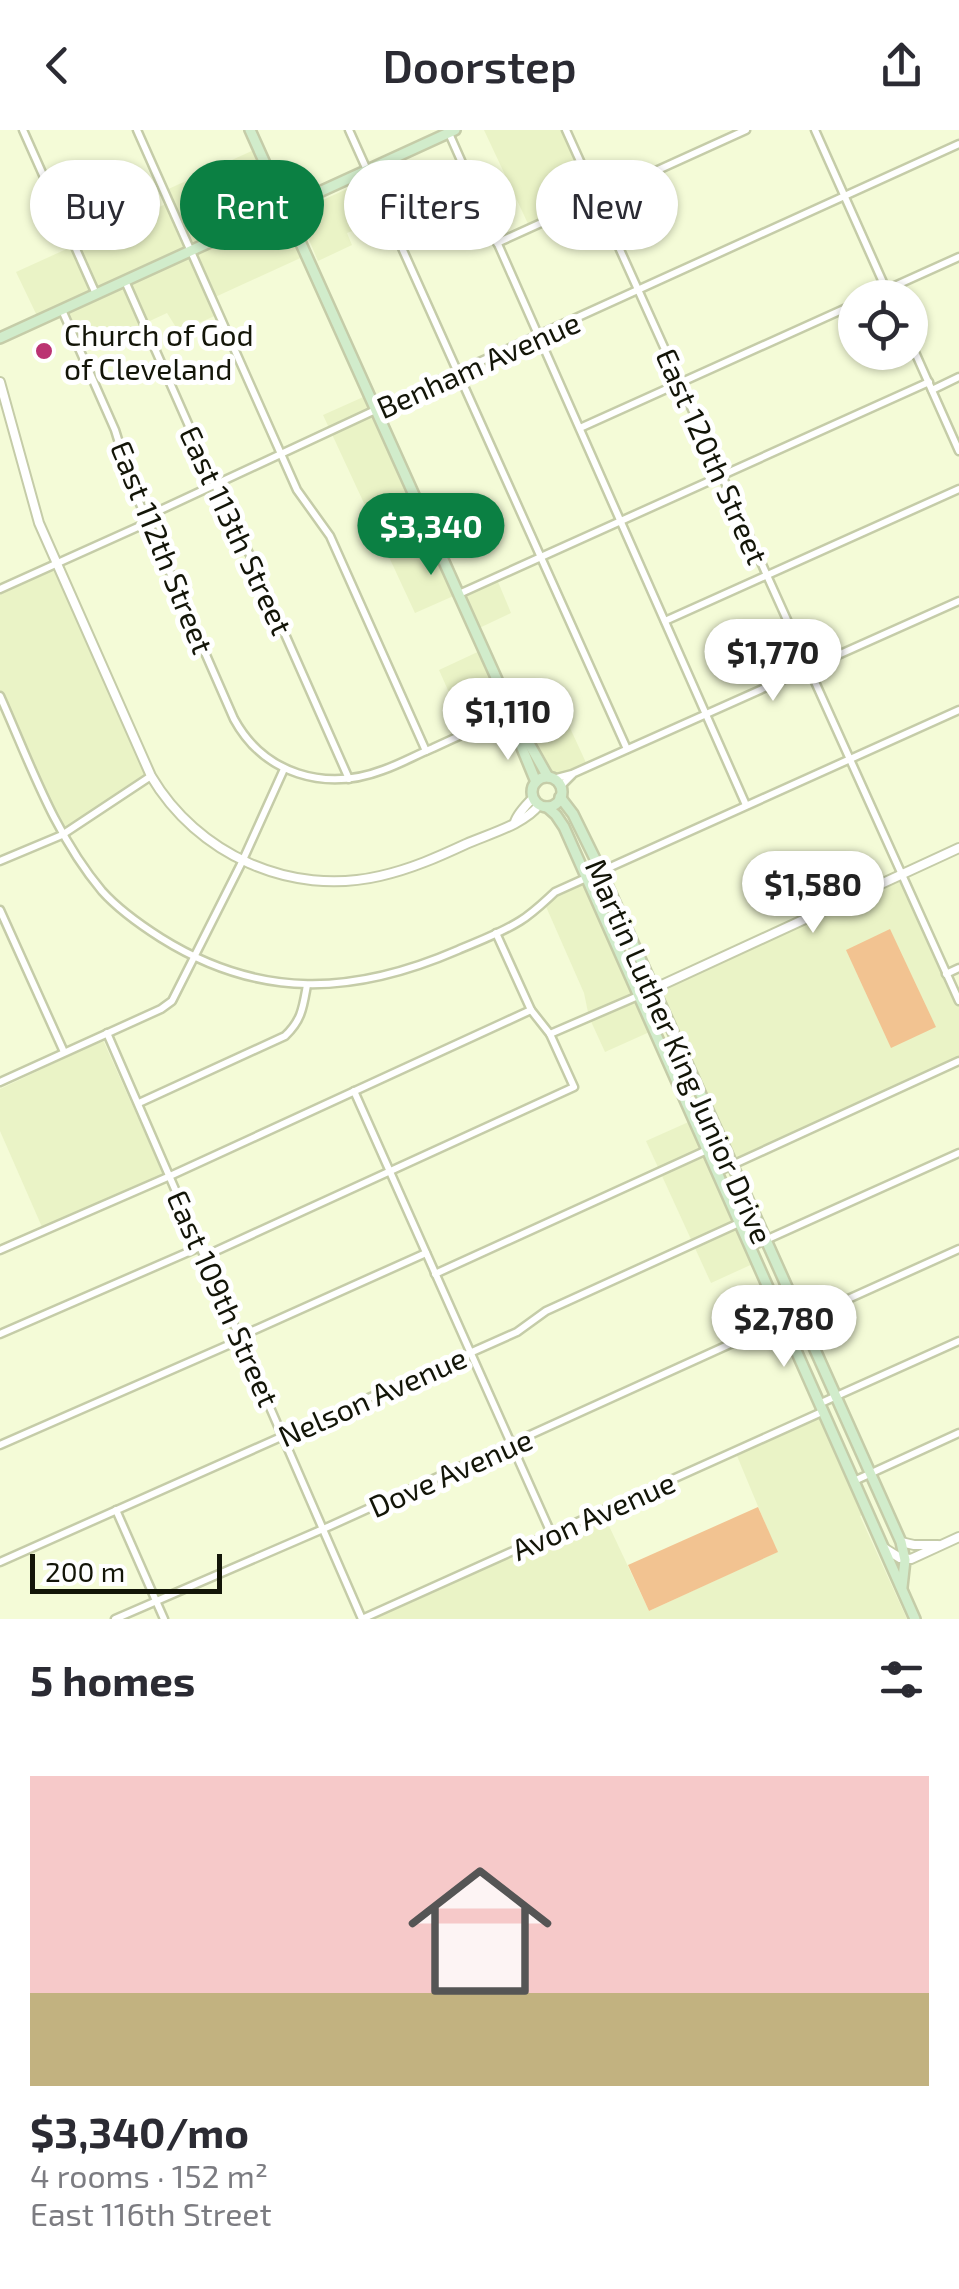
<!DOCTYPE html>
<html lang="en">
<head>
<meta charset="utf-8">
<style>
  :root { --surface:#fff; --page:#f7f7f7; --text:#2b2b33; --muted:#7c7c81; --line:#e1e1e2; --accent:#0b8043 }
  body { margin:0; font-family:"Exo 2",sans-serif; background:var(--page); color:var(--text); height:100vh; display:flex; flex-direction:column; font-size:38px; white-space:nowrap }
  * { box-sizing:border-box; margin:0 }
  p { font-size:32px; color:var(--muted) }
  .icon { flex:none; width:55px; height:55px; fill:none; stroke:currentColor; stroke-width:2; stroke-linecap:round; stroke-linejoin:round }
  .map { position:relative; height:1489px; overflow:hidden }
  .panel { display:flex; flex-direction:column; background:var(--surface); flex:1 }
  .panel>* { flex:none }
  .banner { position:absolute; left:30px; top:30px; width:900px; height:90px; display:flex; gap:20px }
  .buttons { position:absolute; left:838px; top:150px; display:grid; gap:20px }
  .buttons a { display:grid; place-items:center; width:90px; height:90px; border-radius:50%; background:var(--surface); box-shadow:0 2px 8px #0004; font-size:50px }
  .scale { position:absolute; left:30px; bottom:25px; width:192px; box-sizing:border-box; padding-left:10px; border:5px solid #131508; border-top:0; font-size:28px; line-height:35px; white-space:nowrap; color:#131508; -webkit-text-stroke:8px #fff; paint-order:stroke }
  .price { position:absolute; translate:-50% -85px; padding:0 22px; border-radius:35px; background:#fff; color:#222; font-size:32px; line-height:65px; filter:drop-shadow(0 2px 5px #0008) }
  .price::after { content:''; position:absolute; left:50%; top:60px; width:30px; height:22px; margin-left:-15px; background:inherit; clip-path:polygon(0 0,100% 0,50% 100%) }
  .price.selected { background:var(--accent); color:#fff }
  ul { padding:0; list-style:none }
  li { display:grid; align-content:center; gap:20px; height:530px; padding:0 30px }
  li+li { border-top:2px solid var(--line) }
  li span { display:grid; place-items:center; height:310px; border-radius:0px; color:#555 }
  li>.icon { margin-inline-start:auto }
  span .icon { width:180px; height:180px; fill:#fffc; stroke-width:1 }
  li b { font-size:42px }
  h2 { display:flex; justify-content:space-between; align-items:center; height:120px; padding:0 30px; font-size:42px }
  .chip { padding:0 35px; border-radius:45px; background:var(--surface); box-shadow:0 2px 8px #0004; font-size:35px; line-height:90px }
  .chip.selected { background:var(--accent); color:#fff }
  header { display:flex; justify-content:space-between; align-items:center; height:130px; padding:0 30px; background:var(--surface); font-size:45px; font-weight:600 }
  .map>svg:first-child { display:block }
  .built { fill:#eaf3c6 }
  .green { fill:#f2c391 }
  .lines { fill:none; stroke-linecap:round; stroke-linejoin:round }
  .minor-casing { stroke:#c5cca8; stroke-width:11 }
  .tertiary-casing { stroke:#c5cca8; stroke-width:12 }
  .secondary-casing { stroke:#c5cca8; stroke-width:14 }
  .minor { stroke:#fff; stroke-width:6 }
  .tertiary { stroke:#fff; stroke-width:8 }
  .secondary { stroke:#d1eccb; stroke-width:9 }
  .poi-dot { fill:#bb3372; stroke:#fff; stroke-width:4 }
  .labels { text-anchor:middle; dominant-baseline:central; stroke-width:10; stroke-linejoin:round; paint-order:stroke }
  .poi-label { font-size:30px; fill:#131508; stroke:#fff; text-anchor:start }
  .street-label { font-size:30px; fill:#131508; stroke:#fff }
</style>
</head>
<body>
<header><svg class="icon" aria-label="back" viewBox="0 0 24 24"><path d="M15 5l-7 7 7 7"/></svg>Doorstep<svg class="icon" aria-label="share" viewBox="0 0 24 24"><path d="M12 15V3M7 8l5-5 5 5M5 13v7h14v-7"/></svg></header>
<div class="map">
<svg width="959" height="1489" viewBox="0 0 959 1489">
  <rect width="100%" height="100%" fill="#f4fbd7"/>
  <g class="built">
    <path d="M 484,0 L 566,0 L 596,66 L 530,98 Z"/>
    <path d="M 258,18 L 307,125 L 213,168 L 219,184 L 179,202 L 167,183 L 81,223 L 62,180 L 39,190 L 16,142 L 168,73 L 164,61 Z"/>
    <path d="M 349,58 L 368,95 L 347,103 L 352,115 L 318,131 L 301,91 L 301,80 Z"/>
    <path d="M 370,264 L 458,463 L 496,447 L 511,483 L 475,500 L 458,464 L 415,483 L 323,285 Z"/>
    <path d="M 56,434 L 151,646 L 62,705 L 0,566 L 0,459 Z"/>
    <path d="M 484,519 L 512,582 L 554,563 L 588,637 L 553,649 L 519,603 L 512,583 L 467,603 L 439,540 Z"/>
    <path d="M 902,745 L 959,871 L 959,931 L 732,1035 L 652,859 Z"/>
    <path d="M 585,748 L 654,900 L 605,922 L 589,887 L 584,863 L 544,772 Z"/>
    <path d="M 103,910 L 163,1044 L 42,1097 L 0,1001 L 0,959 Z"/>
    <path d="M 693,990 L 757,1132 L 711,1153 L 646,1011 Z"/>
    <path d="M 824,1281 L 868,1381 L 860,1386 L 907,1489 L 362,1489 L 602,1381 L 649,1481 L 777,1422 L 735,1321 Z"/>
  </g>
  <g class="green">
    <path d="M 890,799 L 936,897 L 891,918 L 846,820 Z"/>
    <path d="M 758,1377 L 778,1422 L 649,1481 L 628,1435 Z"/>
  </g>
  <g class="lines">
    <defs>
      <g id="minor">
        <path d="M 23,0 L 96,164"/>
        <path d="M 137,0 L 297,360 L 330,406 L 426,621"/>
        <path d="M 349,0 L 627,619"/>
        <path d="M 566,0 L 959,871"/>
        <path d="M 815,0 L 890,168"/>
        <path d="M 448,1 L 746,675"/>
        <path d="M 497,113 L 746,0"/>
        <path d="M 125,151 L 227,382 L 250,425 L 349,649"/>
        <path d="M 868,168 L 959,127"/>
        <path d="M 62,180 L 115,300 L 133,358 L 234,589 C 264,644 325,662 383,640 C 400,634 416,625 433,618 C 459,606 486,594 512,583"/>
        <path d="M 910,211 L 959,321"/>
        <path d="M 932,260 L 959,247"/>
        <path d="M 580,298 L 855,174"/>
        <path d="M 0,459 L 140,396 L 154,383 L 457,242 L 959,14"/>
        <path d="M 459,464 L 929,252"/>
        <path d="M 665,491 L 959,359"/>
        <path d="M 0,566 C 30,633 54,704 102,761 C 119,780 139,794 161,808 C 260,870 354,865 458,820 C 479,811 501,803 520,791 C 533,783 544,772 555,762 L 959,580"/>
        <path d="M 553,649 L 572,644 L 959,471"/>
        <path d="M 560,657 L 572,645"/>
        <path d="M 0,731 L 62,705 L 151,646"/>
        <path d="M 0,780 L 64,922"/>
        <path d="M 946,844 L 959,838"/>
        <path d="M 107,903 L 362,1489"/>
        <path d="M 550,904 L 638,866"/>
        <path d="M 0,952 L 161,879 L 172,871 L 242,732 L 284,639"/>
        <path d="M 354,961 L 551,1403"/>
        <path d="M 139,973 L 285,906 C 302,890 303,877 307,855"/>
        <path d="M 717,1042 L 959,931"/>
        <path d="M 750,1117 L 959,1023"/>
        <path d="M 0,1120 L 170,1046 L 531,880"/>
        <path d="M 205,1126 L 574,957 L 550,904 L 531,880 L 496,803"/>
        <path d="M 435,1144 L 707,1020"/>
        <path d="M 786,1197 L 959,1119"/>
        <path d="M 0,1204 L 200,1117"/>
        <path d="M 241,1206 L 426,1123"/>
        <path d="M 821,1273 L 959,1211"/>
        <path d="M 0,1315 L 242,1209"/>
        <path d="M 854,1351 L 959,1303"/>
        <path d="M 116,1380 L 164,1489"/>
        <path d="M 0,1432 L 517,1202 L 546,1181 L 739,1093"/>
        <path d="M 115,1489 L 330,1396 L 783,1190"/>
        <path d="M 362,1489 L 824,1281"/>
      </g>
      <g id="tertiary">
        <path d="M 0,252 L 39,393 L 151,646 C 197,724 290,767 380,746 C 411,739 438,727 466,714 C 489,704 525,694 539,675"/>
        <path d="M 515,692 C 517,685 528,673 533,668"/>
        <path d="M 638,866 L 959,718"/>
        <path d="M 901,1412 L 914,1415 L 938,1415"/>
        <path d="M 884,1418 L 900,1428 L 911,1429 L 959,1407"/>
      </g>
      <g id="secondary">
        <path d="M 250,0 L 512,583 L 522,618 L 536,652"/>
        <path d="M 0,208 L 455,0"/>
        <path d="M 521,605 L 530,615 L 548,647"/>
        <circle cx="547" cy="662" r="15"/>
        <path d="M 560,667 L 573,684 L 601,741 L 901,1412 L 905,1430 L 902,1457"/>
        <path d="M 547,677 L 556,685 L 564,697 L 915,1489"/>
      </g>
    </defs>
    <use href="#minor" class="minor-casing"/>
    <use href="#tertiary" class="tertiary-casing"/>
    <use href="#secondary" class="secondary-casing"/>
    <use href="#minor" class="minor"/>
    <use href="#tertiary" class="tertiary"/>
    <use href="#secondary" class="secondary"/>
  </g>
  <circle class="poi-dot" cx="44" cy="221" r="10"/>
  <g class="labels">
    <g class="poi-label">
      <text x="64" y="204">Church of God<tspan x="64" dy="34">of Cleveland</tspan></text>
    </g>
    <g class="street-label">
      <text transform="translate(478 234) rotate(-24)">Benham Avenue</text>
      <text transform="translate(713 326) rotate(66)">East 120th Street</text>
      <text transform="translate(237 400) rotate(65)">East 113th Street</text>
      <text transform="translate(163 417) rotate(68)">East 112th Street</text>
      <text transform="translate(680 921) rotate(66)">Martin Luther King Junior Drive</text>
      <text transform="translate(224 1168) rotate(66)">East 109th Street</text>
      <text transform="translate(372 1266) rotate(-24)">Nelson Avenue</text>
      <text transform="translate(450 1342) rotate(-24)">Dove Avenue</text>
      <text transform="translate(593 1385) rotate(-24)">Avon Avenue</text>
    </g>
  </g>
</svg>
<div class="buttons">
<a><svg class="icon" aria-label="locate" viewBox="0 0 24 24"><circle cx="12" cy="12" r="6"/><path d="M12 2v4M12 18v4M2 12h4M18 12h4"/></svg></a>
</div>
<div class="scale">200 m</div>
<b class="price selected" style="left:431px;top:448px">$3,340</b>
<b class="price" style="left:773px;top:574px">$1,770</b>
<b class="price" style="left:508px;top:633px">$1,110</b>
<b class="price" style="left:813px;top:806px">$1,580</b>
<b class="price" style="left:784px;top:1240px">$2,780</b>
<div class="banner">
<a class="chip">Buy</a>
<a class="chip selected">Rent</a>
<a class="chip">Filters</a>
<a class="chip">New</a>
</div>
</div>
<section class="panel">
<h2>5 homes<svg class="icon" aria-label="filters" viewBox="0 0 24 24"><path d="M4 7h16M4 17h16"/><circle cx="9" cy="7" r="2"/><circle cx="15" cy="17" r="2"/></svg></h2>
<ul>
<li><span style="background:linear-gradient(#f6c9c9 70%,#c2b280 0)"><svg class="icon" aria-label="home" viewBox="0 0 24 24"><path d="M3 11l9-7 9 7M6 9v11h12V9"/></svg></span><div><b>$3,340/mo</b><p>4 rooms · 152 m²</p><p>East 116th Street</p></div></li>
</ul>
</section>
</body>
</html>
